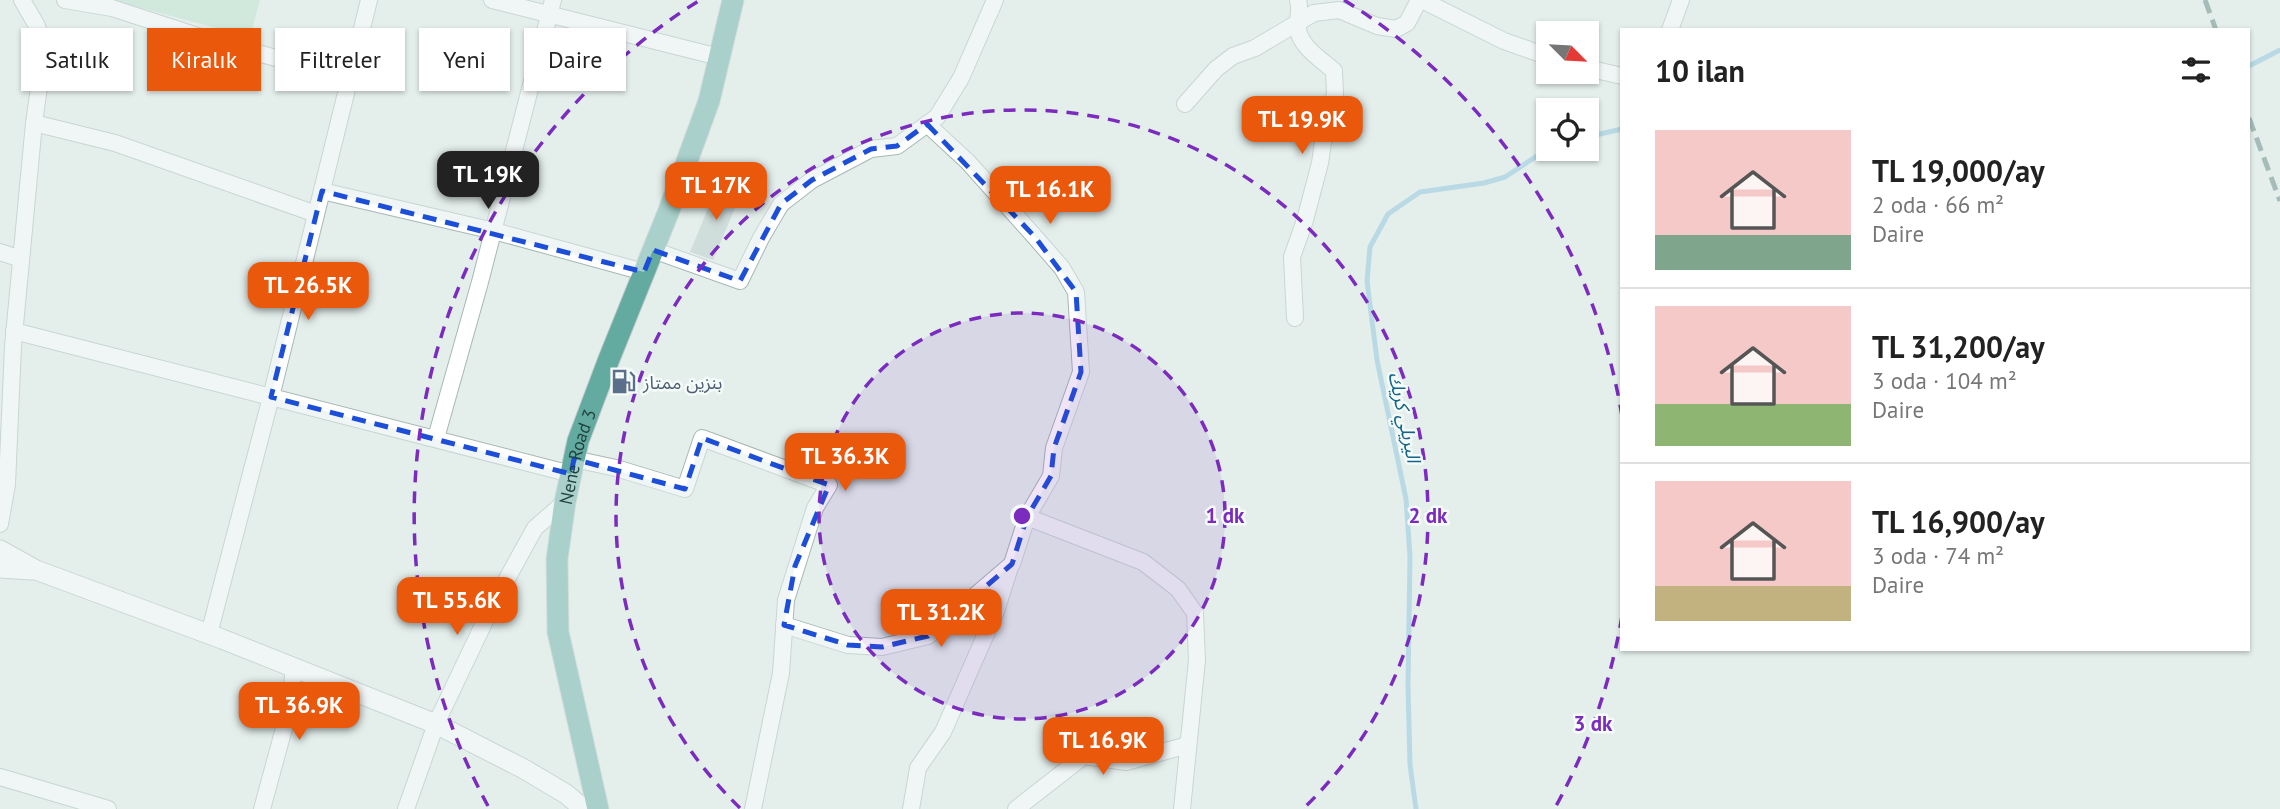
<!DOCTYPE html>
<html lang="tr">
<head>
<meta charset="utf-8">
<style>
  :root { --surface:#fff; --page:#f6f6f6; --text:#222; --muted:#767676; --line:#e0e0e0; --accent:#ea580c }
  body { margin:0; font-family:"PT Sans","Noto Sans Arabic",sans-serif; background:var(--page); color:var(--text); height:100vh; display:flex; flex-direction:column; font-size:26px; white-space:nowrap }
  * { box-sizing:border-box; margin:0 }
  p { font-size:23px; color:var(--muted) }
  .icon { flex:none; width:38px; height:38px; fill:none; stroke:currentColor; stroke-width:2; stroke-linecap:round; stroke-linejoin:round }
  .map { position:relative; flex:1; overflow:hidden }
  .side { position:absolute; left:1620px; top:28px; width:630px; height:623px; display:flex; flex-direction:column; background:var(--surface); border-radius:0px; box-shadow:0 2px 5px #0004 }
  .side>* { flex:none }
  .banner { position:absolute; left:21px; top:28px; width:665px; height:63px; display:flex; gap:14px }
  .needle { width:46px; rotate:114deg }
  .controls { position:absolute; left:1536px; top:21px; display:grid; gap:14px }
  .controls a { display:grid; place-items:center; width:63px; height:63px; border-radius:0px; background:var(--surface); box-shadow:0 2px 5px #0004; font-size:35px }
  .price { position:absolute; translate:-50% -60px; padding:0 16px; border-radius:14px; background:var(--accent); color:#fff; font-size:23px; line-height:46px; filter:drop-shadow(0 2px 4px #0008) }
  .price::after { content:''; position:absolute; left:50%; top:42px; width:21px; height:16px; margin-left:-10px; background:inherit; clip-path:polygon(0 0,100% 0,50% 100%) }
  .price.selected { background:#222; color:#fff }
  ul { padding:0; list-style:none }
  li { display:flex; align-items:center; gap:21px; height:175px; padding:0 35px }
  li+li { border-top:2px solid var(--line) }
  li span { display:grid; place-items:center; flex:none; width:196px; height:140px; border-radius:0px; color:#555 }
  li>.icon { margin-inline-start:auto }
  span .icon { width:84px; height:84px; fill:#fffc; stroke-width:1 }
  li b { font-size:30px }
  h2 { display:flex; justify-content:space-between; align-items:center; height:84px; padding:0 35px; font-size:30px }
  .chip { padding:0 24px; border-radius:0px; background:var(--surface); box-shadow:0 2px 5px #0004; font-size:24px; line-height:63px }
  .chip.selected { background:var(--accent); color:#fff }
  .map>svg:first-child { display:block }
  .green { fill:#bbe2cb }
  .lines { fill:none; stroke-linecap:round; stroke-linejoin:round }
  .stream { stroke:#86c1da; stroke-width:5 }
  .building { fill:#b9cac5 }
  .minor-casing { stroke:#a6b8b5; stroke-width:18 }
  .tertiary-casing { stroke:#a6b8b5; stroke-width:21 }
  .primary-casing { stroke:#c1cac9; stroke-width:23 }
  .minor { stroke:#fff; stroke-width:16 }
  .tertiary { stroke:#fff; stroke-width:19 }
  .primary { stroke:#63aaa1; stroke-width:21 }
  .rail { stroke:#5b7f7a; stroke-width:5; stroke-dasharray:14 7; stroke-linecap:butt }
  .marked { fill:none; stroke:#1d4ed8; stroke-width:5; stroke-dasharray:14 9; stroke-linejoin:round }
  .ring { fill:none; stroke:#7b2cbf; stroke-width:3.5; stroke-dasharray:12 9 }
  .labels { text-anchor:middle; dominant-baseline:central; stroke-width:5; stroke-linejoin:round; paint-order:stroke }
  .service-label { font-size:18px; fill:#4e5e75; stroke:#f5fbf9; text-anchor:start }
  .street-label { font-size:18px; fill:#21433f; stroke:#f5fbf9 }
  .water-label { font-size:19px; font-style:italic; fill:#136487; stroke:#f5fbf9 }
  .centre { fill:#7b2cbf; stroke:#f5fbf9; stroke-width:3.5 }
  .ring-label { font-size:21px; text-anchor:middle; font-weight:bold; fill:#7b2cbf; stroke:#f5fbf9; stroke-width:5; stroke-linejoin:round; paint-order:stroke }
</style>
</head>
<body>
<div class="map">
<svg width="2280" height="809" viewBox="0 0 2280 809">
  <rect width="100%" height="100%" fill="#e4efec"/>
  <path class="green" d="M 111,0 L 260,0 L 250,37 Z"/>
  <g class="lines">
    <g class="stream">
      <path d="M 2249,66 L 2280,50"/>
      <path d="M 1587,137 L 1622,129"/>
      <path d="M 1416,809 L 1410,765 L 1408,685 L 1410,556 L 1406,499 L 1377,360 L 1367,281 L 1370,247 L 1388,214 L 1420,192 L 1484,183 L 1505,177 L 1549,148"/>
    </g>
  </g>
  <path class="building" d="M 718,184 L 741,194 L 713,260 L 690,252 Z"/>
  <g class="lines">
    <defs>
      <g id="minor">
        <path d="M 65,0 L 112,8 L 213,41 L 350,78"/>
        <path d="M 492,0 L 719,57"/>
        <path d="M 1422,0 L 1504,41 L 1549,57"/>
        <path d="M 1670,30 L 1681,0"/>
        <path d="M 1587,68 L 1622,76"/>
        <path d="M 1185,104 L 1216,69 L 1233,56 L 1255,48 L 1314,13 L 1339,10 L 1377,26 L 1396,29 L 1407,23 L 1419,0"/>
        <path d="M 34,123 L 115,143 L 316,214"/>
        <path d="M 927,124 L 968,162 L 1035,237 L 1062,268 L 1076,292 L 1081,372 L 1054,448 L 1051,476 L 1027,517 L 1143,562 L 1178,589 L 1195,613 L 1197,660 L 1182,809"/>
        <path d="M 322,191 L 494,231 L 644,272"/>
        <path d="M 653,250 L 740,281 L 761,238 L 781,204 L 812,180 L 871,149 L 897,146 L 937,117 L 961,78 L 995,0"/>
        <path d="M 0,252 L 21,259"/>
        <path d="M 1295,318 L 1292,257 L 1305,220 L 1320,163 L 1325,128 L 1335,94 L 1334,71 C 1322,60 1299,46 1298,28 C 1297,19 1301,10 1298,0"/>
        <path d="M 14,331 L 571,474"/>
        <path d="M 436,438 L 480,282 L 553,0"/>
        <path d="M 574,459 L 616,468 L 685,489 L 702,438 L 829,485 L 815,508 L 786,600 L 781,673 L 753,809"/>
        <path d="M 0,524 L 7,484 L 13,346 L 34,123 L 44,51 L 37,26 L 22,0"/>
        <path d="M 784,625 L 848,645 L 882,647 L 928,636 L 1012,564 L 1027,517"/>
        <path d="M 209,634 L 271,397 L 369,0"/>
        <path d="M 0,777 L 108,809"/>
        <path d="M 262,809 L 289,710 L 294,668"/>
        <path d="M 406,809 L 436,724 L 493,604 L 535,528 L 565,502"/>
        <path d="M 911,809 L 918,768 L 943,732 L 996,611 L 1010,567"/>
        <path d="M 1016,809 L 1084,756 L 1126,762 L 1188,745"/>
      </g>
      <g id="tertiary">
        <path d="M 0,550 L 36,570 L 222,639 L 436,724 L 524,769 L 566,794 L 584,809"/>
        <path d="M 0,568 L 32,570"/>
      </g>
      <g id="primary">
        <path id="s1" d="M 598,809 L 558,632 L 557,559 L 565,502 L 578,441 L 609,359 L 668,213 L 709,101 L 733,0"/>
      </g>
    </defs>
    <use href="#minor" class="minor-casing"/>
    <use href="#tertiary" class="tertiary-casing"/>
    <use href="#primary" class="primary-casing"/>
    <use href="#minor" class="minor"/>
    <use href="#tertiary" class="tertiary"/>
    <use href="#primary" class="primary"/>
    <g class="rail">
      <path d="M 2205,0 L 2216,30"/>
      <path d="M 2249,118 L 2280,201"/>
    </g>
  </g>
  <path d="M0 0H2280V809H0ZM 927,124 L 1035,237 L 1076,292 L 1081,372 L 1054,448 L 1051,476 L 1027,517 L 1012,564 L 928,636 L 882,647 L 848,645 L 784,625 L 795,566 L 829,485 L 702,438 L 685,489 L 574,459 L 571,474 L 271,397 L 322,191 L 644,272 L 653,250 L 740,281 L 781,204 L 812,180 L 871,149 L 897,146 Z" fill="#e4efec" fill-opacity=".55" fill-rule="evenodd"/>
  <path class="marked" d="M 927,124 L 1035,237 L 1076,292 L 1081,372 L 1054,448 L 1051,476 L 1027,517 L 1012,564 L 928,636 L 882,647 L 848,645 L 784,625 L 795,566 L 829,485 L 702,438 L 685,489 L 574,459 L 571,474 L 271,397 L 322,191 L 644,272 L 653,250 L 740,281 L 781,204 L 812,180 L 871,149 L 897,146 Z"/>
  <circle cx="1022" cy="516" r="203" fill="#7b2cbf" fill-opacity=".12"/>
  <g class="ring">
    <circle cx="1022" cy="516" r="203"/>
    <path d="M740 808A406 406 0 1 1 1304 808"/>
    <path d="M1622 616A608 608 0 0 1 1556 806M488 806A608 608 0 0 1 700 0M1344 0A608 608 0 0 1 1622 416"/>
  </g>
  <defs>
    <symbol id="fuel-bare" viewBox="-9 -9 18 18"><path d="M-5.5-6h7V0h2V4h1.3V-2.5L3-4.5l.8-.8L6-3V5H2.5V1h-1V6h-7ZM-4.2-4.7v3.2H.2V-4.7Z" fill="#5c6f8a" stroke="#f5fbf9" stroke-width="2.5" paint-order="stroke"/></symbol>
  </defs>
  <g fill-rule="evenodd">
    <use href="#fuel-bare" x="606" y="364" width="35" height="35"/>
  </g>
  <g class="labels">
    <g class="service-label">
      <text x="643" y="382">بنزين ممتاز</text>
    </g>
    <g class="street-label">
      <text stroke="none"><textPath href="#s1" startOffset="359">Nene Road 3</textPath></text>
    </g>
    <g class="water-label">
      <text transform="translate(1405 417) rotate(78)">اليريلي كريك</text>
    </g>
  </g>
  <circle cx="1022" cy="516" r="10" class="centre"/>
  <g class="ring-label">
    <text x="1225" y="523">1 dk</text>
    <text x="1428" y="523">2 dk</text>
    <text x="1593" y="731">3 dk</text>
  </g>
</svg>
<div class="controls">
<a><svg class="needle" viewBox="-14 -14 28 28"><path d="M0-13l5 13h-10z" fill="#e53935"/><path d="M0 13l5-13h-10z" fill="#767676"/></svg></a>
<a><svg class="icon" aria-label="locate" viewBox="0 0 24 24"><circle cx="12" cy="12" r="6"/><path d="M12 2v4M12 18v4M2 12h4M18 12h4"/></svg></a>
</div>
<b class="price" style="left:1302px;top:156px">TL 19.9K</b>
<b class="price selected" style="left:488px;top:211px">TL 19K</b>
<b class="price" style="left:716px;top:222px">TL 17K</b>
<b class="price" style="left:1050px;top:226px">TL 16.1K</b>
<b class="price" style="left:308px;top:322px">TL 26.5K</b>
<b class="price" style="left:845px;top:493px">TL 36.3K</b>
<b class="price" style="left:457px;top:637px">TL 55.6K</b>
<b class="price" style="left:941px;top:649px">TL 31.2K</b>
<b class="price" style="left:299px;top:742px">TL 36.9K</b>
<b class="price" style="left:1103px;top:777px">TL 16.9K</b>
<div class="banner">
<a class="chip">Satılık</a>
<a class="chip selected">Kiralık</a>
<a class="chip">Filtreler</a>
<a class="chip">Yeni</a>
<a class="chip">Daire</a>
</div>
<section class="side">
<h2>10 ilan<svg class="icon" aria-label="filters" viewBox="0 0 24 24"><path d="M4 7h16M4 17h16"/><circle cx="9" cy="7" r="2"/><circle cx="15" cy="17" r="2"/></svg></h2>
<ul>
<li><span style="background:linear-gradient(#f6c9c9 75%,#7fa58c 0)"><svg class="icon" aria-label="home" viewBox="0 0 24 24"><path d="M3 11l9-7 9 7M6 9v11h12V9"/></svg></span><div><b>TL 19,000/ay</b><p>2 oda · 66 m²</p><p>Daire</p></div></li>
<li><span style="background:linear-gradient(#f6c9c9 70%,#8fb573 0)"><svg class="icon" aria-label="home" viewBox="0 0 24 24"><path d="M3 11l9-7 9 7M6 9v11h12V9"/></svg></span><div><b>TL 31,200/ay</b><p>3 oda · 104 m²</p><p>Daire</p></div></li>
<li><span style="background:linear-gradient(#f6c9c9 75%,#c2b280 0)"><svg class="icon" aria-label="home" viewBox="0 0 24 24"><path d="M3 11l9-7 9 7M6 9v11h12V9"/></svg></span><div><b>TL 16,900/ay</b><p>3 oda · 74 m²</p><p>Daire</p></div></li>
</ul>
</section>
</div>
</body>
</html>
